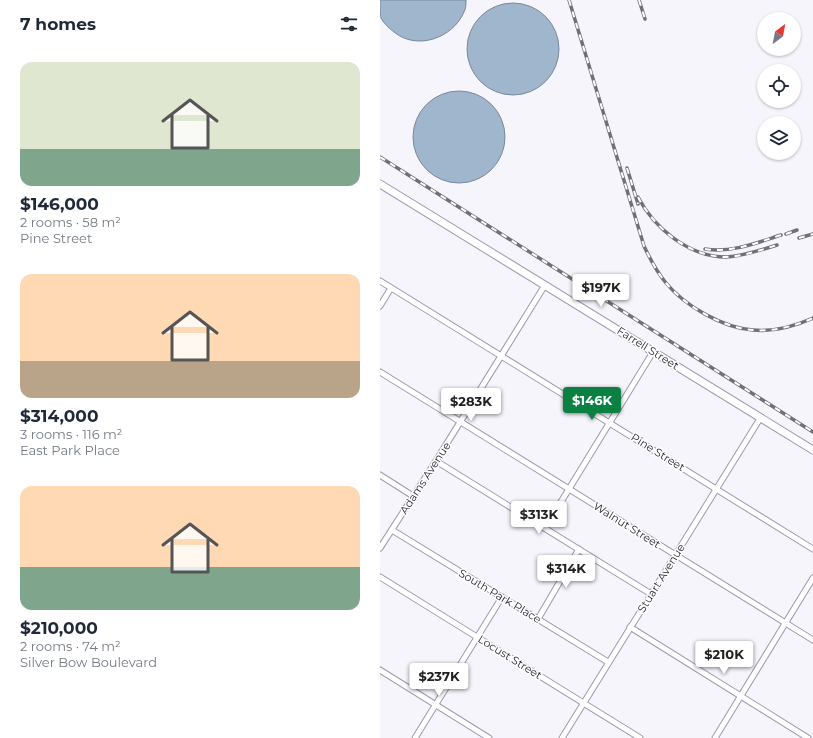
<!DOCTYPE html>
<html lang="en">
<head>
<meta charset="utf-8">
<style>
  :root { --surface:#fff; --page:#f6f6f7; --text:#1f2937; --muted:#747a83; --accent:#0b8043 }
  body { margin:0; font-family:Montserrat,sans-serif; background:var(--page); color:var(--text); height:100vh; display:flex; flex-direction:column; font-size:15px; white-space:nowrap }
  * { box-sizing:border-box; margin:0 }
  p { font-size:13px; color:var(--muted) }
  .icon { flex:none; width:22px; height:22px; fill:none; stroke:currentColor; stroke-width:2; stroke-linecap:round; stroke-linejoin:round }
  .map { position:relative; flex:1; overflow:hidden }
  .panel { display:flex; flex-direction:column; background:var(--surface); width:380px }
  .panel>* { flex:none }
  .needle { width:26px; rotate:32deg }
  .fabs { position:absolute; left:377px; top:12px; display:grid; gap:8px }
  .fabs a { display:grid; place-items:center; width:44px; height:44px; border-radius:50%; background:var(--surface); box-shadow:0 1px 3px #0004; font-size:20px }
  .price { position:absolute; translate:-50% -34px; padding:0 9px; border-radius:4px; background:#fff; color:#222; font-size:13px; line-height:26px; filter:drop-shadow(0 1px 2px #0008) }
  .price::after { content:''; position:absolute; left:50%; top:24px; width:12px; height:9px; margin-left:-6px; background:inherit; clip-path:polygon(0 0,100% 0,50% 100%) }
  .price.selected { background:var(--accent); color:#fff }
  ul { padding:0; list-style:none }
  li { display:grid; align-content:center; gap:8px; height:212px; padding:0 20px }
  li span { display:grid; place-items:center; height:124px; border-radius:12px; color:#555 }
  li>.icon { margin-inline-start:auto }
  span .icon { width:72px; height:72px; fill:#fffc; stroke-width:1 }
  li b { font-size:17px }
  h2 { display:flex; justify-content:space-between; align-items:center; height:48px; padding:0 20px; font-size:17px }
  main { display:flex; flex:1; min-height:0 }
  .map>svg:first-child { display:block }
  .water { fill:#a0b6cd; stroke:#79889b }
  .lines { fill:none; stroke-linecap:round; stroke-linejoin:round }
  .street-casing { stroke:#a097b5; stroke-width:7 }
  .secondary-casing { stroke:#a097b5; stroke-width:9 }
  .street { stroke:#fff; stroke-width:5 }
  .secondary { stroke:#fff; stroke-width:7 }
  .rail-casing { stroke:#716f78; stroke-width:3.5 }
  .rail { stroke:#fff; stroke-width:2; stroke-dasharray:6; stroke-linecap:butt }
  .labels { text-anchor:middle; dominant-baseline:central; stroke-width:3; stroke-linejoin:round; paint-order:stroke }
  .street-label { font-size:11px; fill:#1f1c27; stroke:#fff }
</style>
</head>
<body>
<main>
<section class="panel">
<h2>7 homes<svg class="icon" aria-label="filters" viewBox="0 0 24 24"><path d="M4 7h16M4 17h16"/><circle cx="9" cy="7" r="2"/><circle cx="15" cy="17" r="2"/></svg></h2>
<ul>
<li><span style="background:linear-gradient(#dfe7d0 70%,#7fa58c 0)"><svg class="icon" aria-label="home" viewBox="0 0 24 24"><path d="M3 11l9-7 9 7M6 9v11h12V9"/></svg></span><div><b>$146,000</b><p>2 rooms · 58 m²</p><p>Pine Street</p></div></li>
<li><span style="background:linear-gradient(#ffd9b3 70%,#b9a48a 0)"><svg class="icon" aria-label="home" viewBox="0 0 24 24"><path d="M3 11l9-7 9 7M6 9v11h12V9"/></svg></span><div><b>$314,000</b><p>3 rooms · 116 m²</p><p>East Park Place</p></div></li>
<li><span style="background:linear-gradient(#ffd9b3 65%,#7fa58c 0)"><svg class="icon" aria-label="home" viewBox="0 0 24 24"><path d="M3 11l9-7 9 7M6 9v11h12V9"/></svg></span><div><b>$210,000</b><p>2 rooms · 74 m²</p><p>Silver Bow Boulevard</p></div></li>
</ul>
</section>
<div class="map">
<svg width="433" height="738" viewBox="0 0 433 738">
  <rect width="100%" height="100%" fill="#f7f5fc"/>
  <g class="water">
    <path d="M 0,0 L 86,0 C 86,4 86,9 84,12 C 73,38 37,51 14,32 C 9,28 4,24 1,18 C 0,14 0,6 0,0 Z"/>
    <circle cx="133" cy="49" r="46"/>
    <circle cx="79" cy="137" r="46"/>
  </g>
  <g class="lines">
    <defs>
      <g id="street">
        <path d="M 0,281 L 433,549"/>
        <path d="M 0,306 L 11,288"/>
        <path d="M 0,372 L 433,640"/>
        <path d="M 56,461 L 271,594"/>
        <path d="M 0,475 L 33,496"/>
        <path d="M 165,528 L 273,352"/>
        <path d="M 12,530 L 228,662"/>
        <path d="M 0,548 L 56,461 L 165,285"/>
        <path d="M 0,577 L 260,738"/>
        <path d="M 158,619 L 199,549"/>
        <path d="M 250,627 L 428,738"/>
        <path d="M 0,670 L 109,738"/>
        <path d="M 35,738 L 122,597"/>
        <path d="M 182,738 L 381,417"/>
        <path d="M 335,738 L 433,578"/>
      </g>
      <path id="secondary" d="M 0,184 L 433,450"/>
    </defs>
    <use href="#street" class="street-casing"/>
    <use href="#secondary" class="secondary-casing"/>
    <use href="#street" class="street"/>
    <use href="#secondary" class="secondary"/>
    <defs>
      <g id="rail">
        <path d="M 189,0 L 264,246 C 270,259 277,272 286,283 C 305,306 343,328 373,330 C 393,332 415,326 433,318"/>
        <path d="M 259,0 L 265,19"/>
        <path d="M 0,157 L 433,432"/>
        <path d="M 247,168 L 258,204"/>
        <path d="M 258,197 C 274,228 309,257 346,257 C 364,256 381,250 397,245"/>
        <path d="M 406,234 L 417,230"/>
        <path d="M 419,238 L 433,234"/>
        <path d="M 325,249 C 352,253 376,243 401,235"/>
      </g>
    </defs>
    <use href="#rail" class="rail-casing"/>
    <use href="#rail" class="rail"/>
  </g>
  <g class="labels">
    <g class="street-label">
      <text transform="translate(268 348) rotate(32)">Farrell Street</text>
      <text transform="translate(278 452) rotate(32)">Pine Street</text>
      <text transform="translate(45 478) rotate(-57)">Adams Avenue</text>
      <text transform="translate(247 525) rotate(32)">Walnut Street</text>
      <text transform="translate(281 578) rotate(-58)">Stuart Avenue</text>
      <text transform="translate(120 596) rotate(31)">South Park Place</text>
      <text transform="translate(130 657) rotate(32)">Locust Street</text>
    </g>
  </g>
</svg>
<div class="fabs">
<a><svg class="needle" viewBox="-14 -14 28 28"><path d="M0-13l5 13h-10z" fill="#e53935"/><path d="M0 13l5-13h-10z" fill="#747a83"/></svg></a>
<a><svg class="icon" aria-label="locate" viewBox="0 0 24 24"><circle cx="12" cy="12" r="6"/><path d="M12 2v4M12 18v4M2 12h4M18 12h4"/></svg></a>
<a><svg class="icon" aria-label="layers" viewBox="0 0 24 24"><path d="M12 4l9 5-9 5-9-5zM3 14l9 5 9-5"/></svg></a>
</div>
<b class="price" style="left:221px;top:308px">$197K</b>
<b class="price selected" style="left:212px;top:421px">$146K</b>
<b class="price" style="left:91px;top:422px">$283K</b>
<b class="price" style="left:159px;top:535px">$313K</b>
<b class="price" style="left:186px;top:589px">$314K</b>
<b class="price" style="left:344px;top:675px">$210K</b>
<b class="price" style="left:59px;top:697px">$237K</b>
</div>
</main>
</body>
</html>
